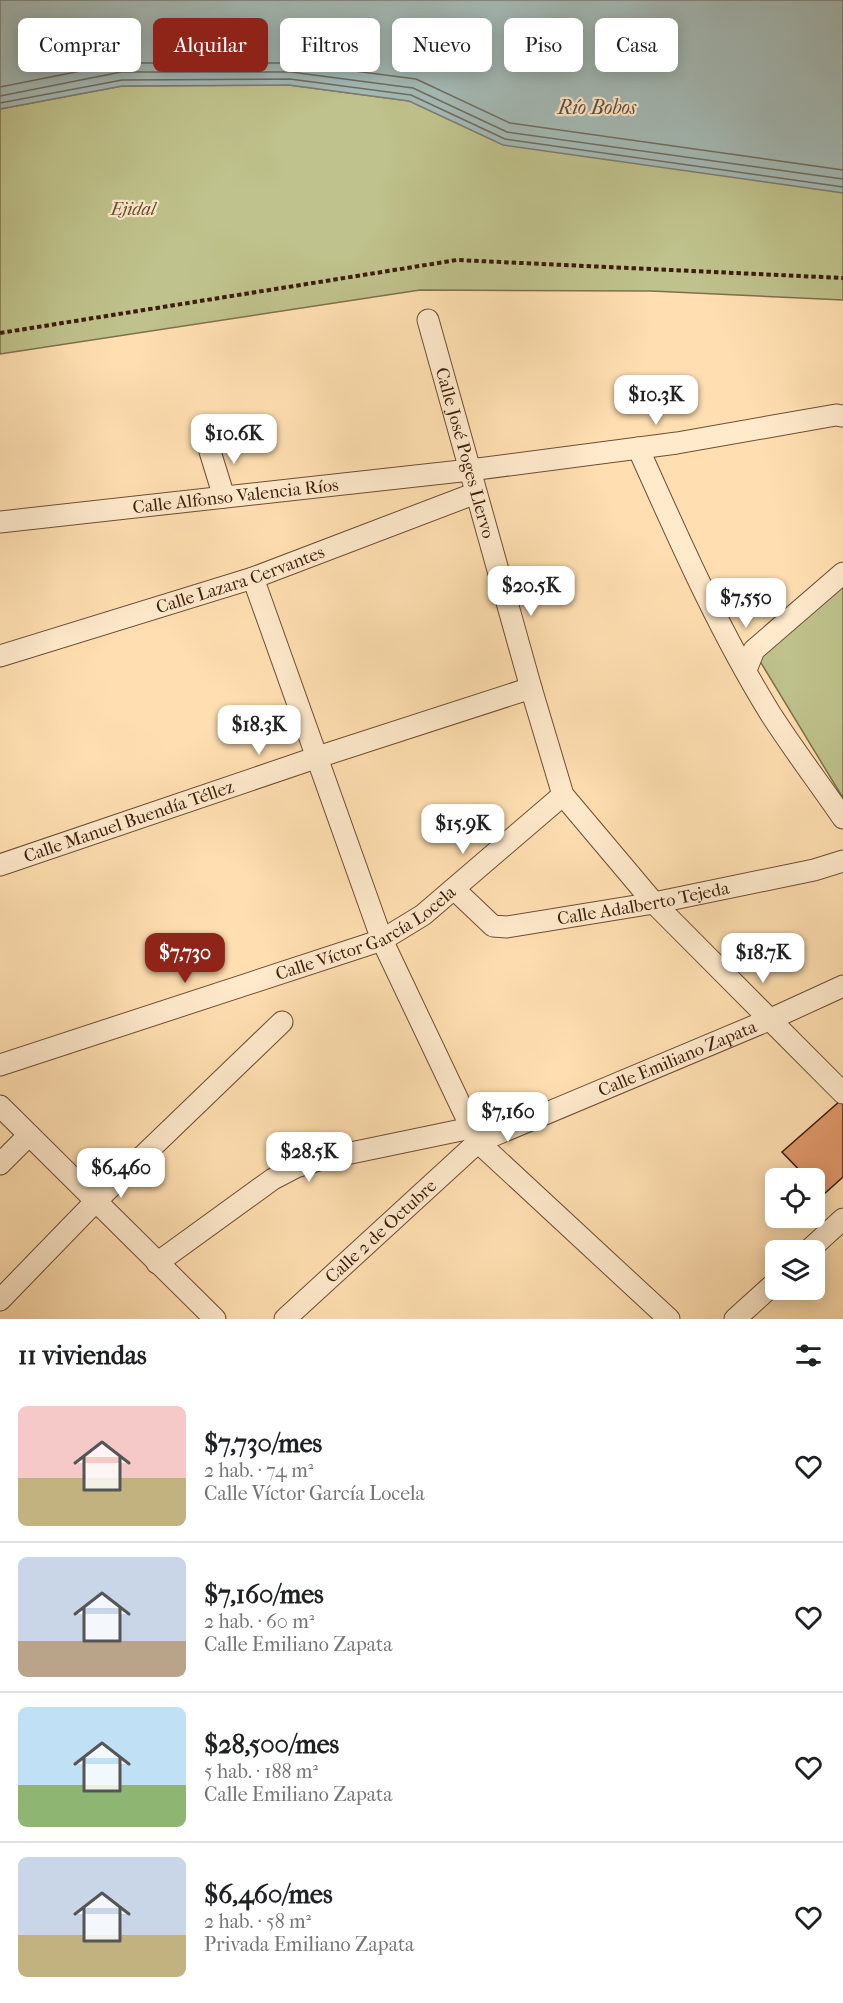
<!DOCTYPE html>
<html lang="es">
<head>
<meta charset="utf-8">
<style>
  :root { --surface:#fff; --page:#f6f6f6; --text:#202124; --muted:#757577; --line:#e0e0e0; --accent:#8f2418 }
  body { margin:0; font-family:"IM FELL French Canon",serif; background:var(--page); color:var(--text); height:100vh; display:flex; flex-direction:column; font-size:22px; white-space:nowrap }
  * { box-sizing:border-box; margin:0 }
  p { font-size:20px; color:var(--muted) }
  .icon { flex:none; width:33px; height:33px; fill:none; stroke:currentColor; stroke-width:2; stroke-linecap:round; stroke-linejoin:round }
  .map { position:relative; height:1319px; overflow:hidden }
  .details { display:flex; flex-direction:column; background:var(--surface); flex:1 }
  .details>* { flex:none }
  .top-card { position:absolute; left:18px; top:18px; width:807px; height:54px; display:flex; gap:12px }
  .controls { position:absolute; left:765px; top:1168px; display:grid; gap:12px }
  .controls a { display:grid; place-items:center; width:60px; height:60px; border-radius:9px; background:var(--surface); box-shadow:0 3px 15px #0003; font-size:30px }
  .price { position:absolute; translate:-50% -51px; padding:0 14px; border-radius:12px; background:#fff; color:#222; font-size:20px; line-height:39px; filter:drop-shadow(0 2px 3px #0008) }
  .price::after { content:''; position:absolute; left:50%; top:36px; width:18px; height:14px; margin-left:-9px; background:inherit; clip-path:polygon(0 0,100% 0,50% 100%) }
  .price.selected { background:var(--accent); color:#fff }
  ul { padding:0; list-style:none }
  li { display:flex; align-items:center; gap:18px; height:150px; padding:0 18px }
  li+li { border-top:2px solid var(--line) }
  li span { display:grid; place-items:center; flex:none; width:168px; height:120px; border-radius:9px; color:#555 }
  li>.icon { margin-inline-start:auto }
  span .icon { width:72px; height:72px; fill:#fffc; stroke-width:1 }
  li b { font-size:26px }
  h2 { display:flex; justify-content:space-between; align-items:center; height:72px; padding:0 18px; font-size:26px }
  .tag { padding:0 21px; border-radius:9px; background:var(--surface); box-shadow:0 3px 15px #0003; font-size:21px; line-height:54px }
  .tag.selected { background:var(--accent); color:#fff }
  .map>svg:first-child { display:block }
  .green { fill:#bfc28c; stroke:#7e704c; stroke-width:1.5 }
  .water { fill:#a4bab6; stroke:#7b7b72; stroke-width:1.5 }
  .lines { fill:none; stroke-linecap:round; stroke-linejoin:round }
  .shore { stroke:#706c60; stroke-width:1.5 }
  .building { fill:#e19b6d; stroke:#3d1d0b; stroke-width:1.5 }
  .street-casing { stroke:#6e4e34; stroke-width:23 }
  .path { stroke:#3d1d0b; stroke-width:4; stroke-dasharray:4.5 3; stroke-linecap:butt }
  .street { stroke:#ffeacc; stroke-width:21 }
  .labels { text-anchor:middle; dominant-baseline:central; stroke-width:4.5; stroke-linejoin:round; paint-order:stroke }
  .park-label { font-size:18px; font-style:italic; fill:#644f32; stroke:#ffeacc }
  .street-label { font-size:18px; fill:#3d1d0b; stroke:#ffeacc }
  .water-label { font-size:20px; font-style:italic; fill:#5c4c3e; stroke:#ffeacc }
</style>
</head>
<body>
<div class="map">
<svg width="843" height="1319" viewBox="0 0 843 1319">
  <rect width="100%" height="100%" fill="#ffdfb1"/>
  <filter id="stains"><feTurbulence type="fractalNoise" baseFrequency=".00333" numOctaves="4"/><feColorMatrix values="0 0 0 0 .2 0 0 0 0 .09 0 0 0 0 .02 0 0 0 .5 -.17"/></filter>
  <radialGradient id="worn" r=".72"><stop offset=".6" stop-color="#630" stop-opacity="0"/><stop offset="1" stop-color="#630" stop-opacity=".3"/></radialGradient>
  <g class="green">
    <path d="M 289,85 L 440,105 L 843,182 L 843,300 L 651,291 L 420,290 L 0,354 L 0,109 L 122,86 Z"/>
    <path d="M 843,586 L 843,798 L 755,653 Z"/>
  </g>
  <path class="water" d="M 0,0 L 843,0 L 843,193 L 503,145 L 409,101 L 289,85 L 122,86 L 0,109 Z"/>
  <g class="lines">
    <g class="shore">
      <path d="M 0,87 L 121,63 L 292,63 L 416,79 L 510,123 L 843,170"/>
      <path d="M 0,96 L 121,72 L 291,72 L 413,88 L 507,132 L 843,179"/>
      <path d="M 0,103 L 122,80 L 290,79 L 411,95 L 505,139 L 843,187"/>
    </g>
  </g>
  <path class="building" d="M 840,1101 L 843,1104 L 843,1177 L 823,1195 L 814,1186 L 814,1179 L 808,1179 L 782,1152 Z"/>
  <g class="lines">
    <defs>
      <g id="street">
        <path id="s1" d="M 428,320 L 531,688 L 563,795 L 654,903 L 843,1093"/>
        <path d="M 208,445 L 224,497"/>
        <path d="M 638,448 C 678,537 718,629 770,713 C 793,749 819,783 843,818"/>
        <path id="s2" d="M 0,522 L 470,470 L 677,443 L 836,415 L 843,416"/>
        <path d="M 253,578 L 382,940 L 478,1142 L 669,1319"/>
        <path id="s3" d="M 0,656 L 253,578 L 476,493"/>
        <path d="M 746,670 L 754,650 L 843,573"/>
        <path id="s4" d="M 0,865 L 318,757 L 531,688"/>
        <path id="s5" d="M 454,889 L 493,926 L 507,927 L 654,903 L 814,870 L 843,861"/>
        <path id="s6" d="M 0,1065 L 382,940 L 423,915 L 563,795"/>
        <path d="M 0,1106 L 215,1319"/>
        <path d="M 0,1164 L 29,1135"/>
        <path d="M 808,1251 L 843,1219"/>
        <path d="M 157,1263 L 273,1179 L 296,1167 L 322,1159 L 471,1128"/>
        <path d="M 0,1300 L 95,1202 L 282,1022"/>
        <path id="s7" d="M 285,1319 L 478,1142 L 771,1019 L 843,986"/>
        <path d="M 735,1319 L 776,1282"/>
      </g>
    </defs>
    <use href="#street" class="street-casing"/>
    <path class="path" d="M 0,333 L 457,260 L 843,278"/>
    <use href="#street" class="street"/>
  </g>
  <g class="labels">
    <g class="park-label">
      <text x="133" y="209">Ejidal</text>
    </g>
    <g class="street-label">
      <text stroke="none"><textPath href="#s1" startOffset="138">Calle José Poges Llervo</textPath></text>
      <text stroke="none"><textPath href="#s2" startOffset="237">Calle Alfonso Valencia Ríos</textPath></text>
      <text stroke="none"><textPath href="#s3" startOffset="252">Calle Lazara Cervantes</textPath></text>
      <text stroke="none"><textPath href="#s4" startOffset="136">Calle Manuel Buendía Téllez</textPath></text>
      <text stroke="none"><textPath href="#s5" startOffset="206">Calle Adalberto Tejeda</textPath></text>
      <text stroke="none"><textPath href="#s6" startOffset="390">Calle Víctor García Locela</textPath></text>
      <text stroke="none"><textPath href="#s7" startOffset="478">Calle Emiliano Zapata</textPath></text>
      <text stroke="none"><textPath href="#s7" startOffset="130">Calle 2 de Octubre</textPath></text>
    </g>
    <g class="water-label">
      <text x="597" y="107">Río Bobos</text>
    </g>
  </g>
  <rect width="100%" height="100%" filter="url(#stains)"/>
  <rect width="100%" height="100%" fill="url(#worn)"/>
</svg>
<div class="controls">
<a><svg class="icon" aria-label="locate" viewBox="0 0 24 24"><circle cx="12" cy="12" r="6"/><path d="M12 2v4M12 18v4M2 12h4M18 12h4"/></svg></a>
<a><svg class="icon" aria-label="layers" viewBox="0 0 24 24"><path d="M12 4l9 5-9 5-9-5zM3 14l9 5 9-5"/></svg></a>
</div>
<b class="price" style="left:656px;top:426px">$10.3K</b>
<b class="price" style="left:234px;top:465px">$10.6K</b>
<b class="price" style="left:531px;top:617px">$20.5K</b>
<b class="price" style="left:746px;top:629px">$7,550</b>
<b class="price" style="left:259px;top:756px">$18.3K</b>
<b class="price" style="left:463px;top:855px">$15.9K</b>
<b class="price selected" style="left:185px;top:984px">$7,730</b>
<b class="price" style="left:763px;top:984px">$18.7K</b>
<b class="price" style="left:508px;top:1143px">$7,160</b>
<b class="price" style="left:309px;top:1183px">$28.5K</b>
<b class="price" style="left:121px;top:1199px">$6,460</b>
<div class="top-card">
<a class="tag">Comprar</a>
<a class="tag selected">Alquilar</a>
<a class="tag">Filtros</a>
<a class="tag">Nuevo</a>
<a class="tag">Piso</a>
<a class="tag">Casa</a>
</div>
</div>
<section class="details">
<h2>11 viviendas<svg class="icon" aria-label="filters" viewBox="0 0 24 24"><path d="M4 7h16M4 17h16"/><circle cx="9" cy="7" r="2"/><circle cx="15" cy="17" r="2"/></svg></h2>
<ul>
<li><span style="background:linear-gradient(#f6c9c9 60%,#c2b280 0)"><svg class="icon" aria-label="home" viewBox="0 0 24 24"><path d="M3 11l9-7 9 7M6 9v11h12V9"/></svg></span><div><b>$7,730/mes</b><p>2 hab. · 74 m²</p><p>Calle Víctor García Locela</p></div><svg class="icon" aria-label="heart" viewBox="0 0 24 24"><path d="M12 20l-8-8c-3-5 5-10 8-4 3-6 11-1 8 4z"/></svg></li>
<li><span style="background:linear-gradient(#c9d6e8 70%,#b9a48a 0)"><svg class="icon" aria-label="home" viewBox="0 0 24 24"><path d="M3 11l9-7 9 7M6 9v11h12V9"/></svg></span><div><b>$7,160/mes</b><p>2 hab. · 60 m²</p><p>Calle Emiliano Zapata</p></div><svg class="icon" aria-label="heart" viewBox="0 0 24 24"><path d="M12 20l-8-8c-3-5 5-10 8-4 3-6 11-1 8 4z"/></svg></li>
<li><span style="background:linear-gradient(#bfe0f5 65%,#8fb573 0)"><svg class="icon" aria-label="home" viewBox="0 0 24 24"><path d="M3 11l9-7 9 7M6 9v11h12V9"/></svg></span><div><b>$28,500/mes</b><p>5 hab. · 188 m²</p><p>Calle Emiliano Zapata</p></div><svg class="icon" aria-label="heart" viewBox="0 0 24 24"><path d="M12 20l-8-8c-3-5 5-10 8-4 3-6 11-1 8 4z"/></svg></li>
<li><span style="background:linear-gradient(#c9d6e8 65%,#c2b280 0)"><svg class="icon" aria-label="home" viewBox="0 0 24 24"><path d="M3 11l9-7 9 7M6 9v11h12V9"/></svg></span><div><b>$6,460/mes</b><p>2 hab. · 58 m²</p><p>Privada Emiliano Zapata</p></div><svg class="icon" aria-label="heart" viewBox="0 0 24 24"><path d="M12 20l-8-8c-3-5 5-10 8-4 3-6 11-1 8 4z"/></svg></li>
</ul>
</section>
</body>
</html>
